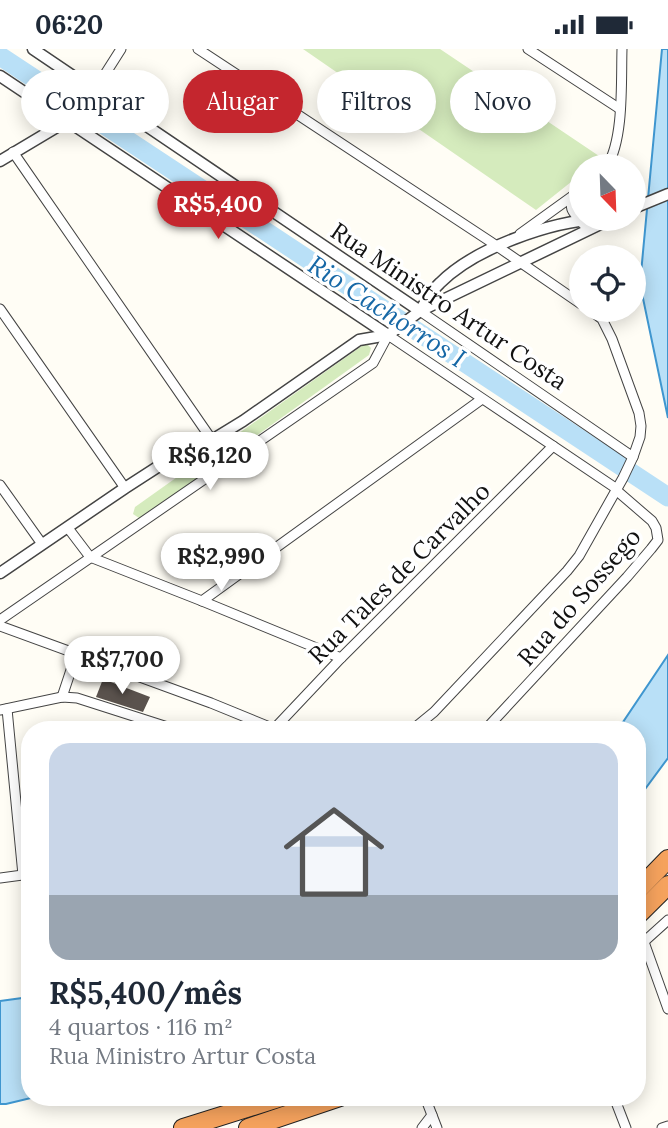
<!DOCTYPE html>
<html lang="pt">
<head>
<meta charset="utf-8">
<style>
  :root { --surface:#fff; --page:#f6f6f7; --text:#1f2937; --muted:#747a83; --line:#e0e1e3; --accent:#c4262e }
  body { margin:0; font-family:Lora,serif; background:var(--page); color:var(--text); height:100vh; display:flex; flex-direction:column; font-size:26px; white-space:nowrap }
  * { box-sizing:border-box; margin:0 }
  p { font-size:23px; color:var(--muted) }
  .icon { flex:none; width:38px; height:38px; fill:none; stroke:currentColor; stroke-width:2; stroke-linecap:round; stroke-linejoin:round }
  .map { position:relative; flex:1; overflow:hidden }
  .side { position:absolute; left:21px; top:672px; width:625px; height:385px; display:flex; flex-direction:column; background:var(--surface); border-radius:28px; box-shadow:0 4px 18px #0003 }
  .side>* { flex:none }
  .top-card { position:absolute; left:21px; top:21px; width:626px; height:63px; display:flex; gap:14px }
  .needle { width:46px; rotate:157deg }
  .buttons { position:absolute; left:569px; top:105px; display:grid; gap:14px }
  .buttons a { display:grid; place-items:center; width:77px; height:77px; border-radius:50%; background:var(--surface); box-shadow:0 4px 18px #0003; font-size:35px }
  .price { position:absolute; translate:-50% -60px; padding:0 16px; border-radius:24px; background:#fff; color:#222; font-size:23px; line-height:46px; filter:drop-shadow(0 2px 4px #0008) }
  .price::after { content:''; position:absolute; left:50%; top:42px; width:21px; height:16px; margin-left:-10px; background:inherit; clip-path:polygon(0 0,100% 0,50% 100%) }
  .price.active { background:var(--accent); color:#fff }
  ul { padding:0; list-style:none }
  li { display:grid; align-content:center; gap:14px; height:371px; padding:0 28px }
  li+li { border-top:2px solid var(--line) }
  li span { display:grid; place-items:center; height:217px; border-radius:21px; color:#555 }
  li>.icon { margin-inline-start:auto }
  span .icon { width:126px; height:126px; fill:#fffc; stroke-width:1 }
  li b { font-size:30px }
  .pill { padding:0 24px; border-radius:32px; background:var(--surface); box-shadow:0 4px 18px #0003; font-size:24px; line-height:63px }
  .pill.active { background:var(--accent); color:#fff }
  .status { display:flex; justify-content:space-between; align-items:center; height:49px; padding:0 35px; background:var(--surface); direction:ltr }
  .status svg { height:19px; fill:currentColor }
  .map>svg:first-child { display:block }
  .green { fill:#d5ebbd }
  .water { fill:#b9e0f7; stroke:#3f96cf; stroke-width:2 }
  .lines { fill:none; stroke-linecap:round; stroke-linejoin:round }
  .river { stroke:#b9e0f7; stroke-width:19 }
  .building { fill:#5a524d }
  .minor-casing { stroke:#444; stroke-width:11 }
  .tertiary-casing { stroke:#444; stroke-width:13 }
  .motorway-casing { stroke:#222; stroke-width:20 }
  .minor { stroke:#fff; stroke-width:9 }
  .tertiary { stroke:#fff; stroke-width:10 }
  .motorway { stroke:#f5a25d; stroke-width:18 }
  .labels { text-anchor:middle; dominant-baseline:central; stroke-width:7; stroke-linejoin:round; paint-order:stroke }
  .street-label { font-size:24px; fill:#111; stroke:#fff }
  .water-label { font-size:26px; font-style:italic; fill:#1768a6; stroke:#fff }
</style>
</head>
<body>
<div class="status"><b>06:20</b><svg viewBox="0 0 49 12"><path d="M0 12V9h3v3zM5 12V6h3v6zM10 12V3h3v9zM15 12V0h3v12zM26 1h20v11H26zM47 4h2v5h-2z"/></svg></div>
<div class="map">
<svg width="668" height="1079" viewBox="0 0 668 1079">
  <rect width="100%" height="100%" fill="#fffdf5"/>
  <g class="green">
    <path d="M 303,0 L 440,0 L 602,109 L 591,117 L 581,117 L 581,125 L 536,161 Z"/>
    <path d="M 366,294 L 371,299 L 369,306 L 143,468 L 139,469 L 133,465 L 135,458 Z"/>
  </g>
  <g class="water">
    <path d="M 662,0 L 668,0 L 668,369 L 640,235 Z"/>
    <path d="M 668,606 L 668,709 L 637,751 L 637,681 L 611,681 L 623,673 Z"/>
    <path d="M 30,948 L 30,1048 L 35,1048 L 6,1055 L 0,1055 L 0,952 Z"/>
  </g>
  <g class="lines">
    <path class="river" d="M 0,7 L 668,448"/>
  </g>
  <path class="building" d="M 103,630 L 150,648 L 143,663 L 96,648 Z"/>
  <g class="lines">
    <defs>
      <g id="minor">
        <path d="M 198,0 L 491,193 L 581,255"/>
        <path d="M 528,0 L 620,60"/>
        <path d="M 95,41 L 121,0"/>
        <path d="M 13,103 L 212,391"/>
        <path d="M 607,117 C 624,90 621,33 622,0"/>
        <path d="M 573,147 C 568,164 575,163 583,175"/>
        <path d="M 520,185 L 581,141"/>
        <path d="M 0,260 L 125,439"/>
        <path d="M 420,262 L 633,408"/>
        <path d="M 0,436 L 42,495"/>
        <path d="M 68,479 L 90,508 L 202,552 L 341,609"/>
        <path d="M 202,552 L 482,350"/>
        <path d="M 0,571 L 373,314 L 388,286 L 617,440"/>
        <path d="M 0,577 L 211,654 L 277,681"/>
        <path d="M 62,648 L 76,606"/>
        <path d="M 7,660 L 23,826"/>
        <path d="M 0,661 L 62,648 L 77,649 L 177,681"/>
        <path d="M 273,681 L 341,609 L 553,397"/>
        <path d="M 412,681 L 434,663 L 567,522 L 579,507 L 623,429 L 633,408 L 640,388 L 641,377 L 639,364 L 612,290 L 602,270 L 590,261"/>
        <path d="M 485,681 L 627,528 L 651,500 L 658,491 L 656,479 L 652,472 L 616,441"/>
        <path d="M 0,829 L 30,825"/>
        <path d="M 644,893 L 668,960"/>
        <path d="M 637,899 L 668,871"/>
        <path d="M 425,1048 L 437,1079"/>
        <path d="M 614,1048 L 626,1079"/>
        <path d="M 422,1079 L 432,1066"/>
        <path d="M 662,1079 L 668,1077"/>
      </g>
      <g id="tertiary">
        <path d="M 33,0 L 420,262"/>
        <path d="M 0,27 L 388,286"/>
        <path d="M 0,112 L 67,72 L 95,41"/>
        <path d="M 634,159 L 668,145"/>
        <path d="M 421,260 C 427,251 432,241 440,234 C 475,199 551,172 600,170"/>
        <path d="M 0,524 L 125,439 L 190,397 L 212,391 L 243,372 L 359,291 L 388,286 L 420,262 L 611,170"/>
      </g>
      <g id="motorway">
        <path d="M 637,842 L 668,810"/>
        <path d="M 637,867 L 668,836"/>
        <path d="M 183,1079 L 282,1048"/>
        <path d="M 248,1079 L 340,1048"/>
      </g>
    </defs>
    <use href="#minor" class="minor-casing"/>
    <use href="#tertiary" class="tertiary-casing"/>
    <use href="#motorway" class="motorway-casing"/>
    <use href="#minor" class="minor"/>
    <use href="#tertiary" class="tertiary"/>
    <use href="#motorway" class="motorway"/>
  </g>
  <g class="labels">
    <g class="street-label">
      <text transform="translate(449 257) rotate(34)">Rua Ministro Artur Costa</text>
      <text transform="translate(399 524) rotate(-45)">Rua Tales de Carvalho</text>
      <text transform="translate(579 548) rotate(-49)">Rua do Sossego</text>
    </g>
    <g class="water-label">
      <text transform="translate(387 262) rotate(33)">Rio Cachorros I</text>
    </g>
  </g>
</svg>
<div class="buttons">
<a><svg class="needle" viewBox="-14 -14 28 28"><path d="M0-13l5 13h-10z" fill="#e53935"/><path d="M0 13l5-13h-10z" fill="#747a83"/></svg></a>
<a><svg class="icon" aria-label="locate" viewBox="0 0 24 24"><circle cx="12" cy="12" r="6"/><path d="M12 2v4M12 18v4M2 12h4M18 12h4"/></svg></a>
</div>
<b class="price active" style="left:218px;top:192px">R$5,400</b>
<b class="price" style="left:210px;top:443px">R$6,120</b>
<b class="price" style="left:221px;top:544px">R$2,990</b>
<b class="price" style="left:122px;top:647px">R$7,700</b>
<div class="top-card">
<a class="pill">Comprar</a>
<a class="pill active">Alugar</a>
<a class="pill">Filtros</a>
<a class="pill">Novo</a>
</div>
<section class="side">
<ul>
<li><span style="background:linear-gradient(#c9d6e8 70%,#9aa5b1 0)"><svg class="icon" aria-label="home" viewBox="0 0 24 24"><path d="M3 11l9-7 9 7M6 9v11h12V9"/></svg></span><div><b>R$5,400/mês</b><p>4 quartos · 116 m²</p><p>Rua Ministro Artur Costa</p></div></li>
</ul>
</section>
</div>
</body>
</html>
